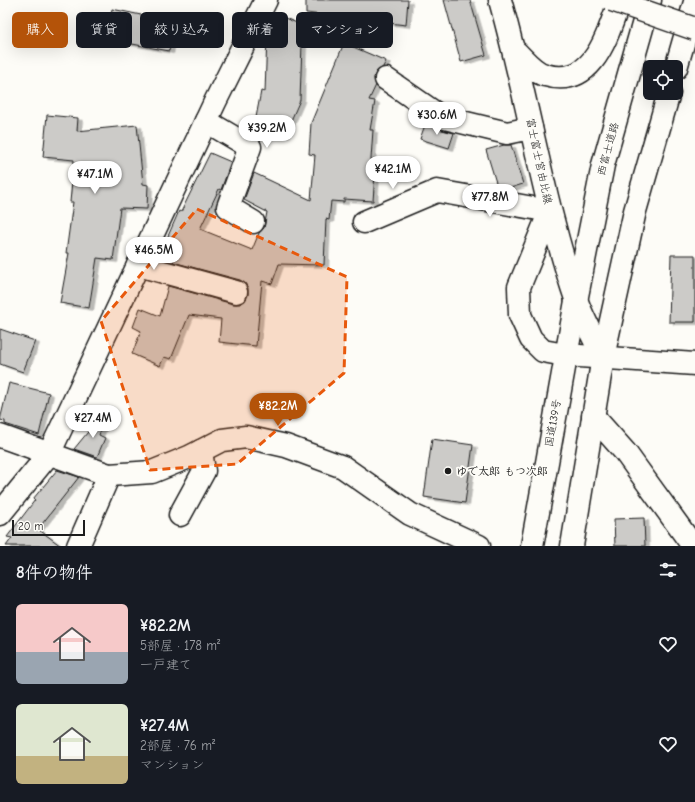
<!DOCTYPE html>
<html lang="ja">
<head>
<meta charset="utf-8">
<style>
  :root { --surface:#171b24; --page:#242831; --text:#f1f3f6; --muted:#9ea1a6; --accent:#b45309 }
  body { margin:0; font-family:"Comic Neue","Klee One",sans-serif; background:var(--page); color:var(--text); height:100vh; display:flex; flex-direction:column; font-size:15px; white-space:nowrap }
  * { box-sizing:border-box; margin:0 }
  p { font-size:13px; color:var(--muted) }
  .icon { flex:none; width:22px; height:22px; fill:none; stroke:currentColor; stroke-width:2; stroke-linecap:round; stroke-linejoin:round }
  .map { position:relative; height:546px; overflow:hidden }
  .side { display:flex; flex-direction:column; background:var(--surface); flex:1 }
  .side>* { flex:none }
  .guide { position:absolute; left:12px; top:12px; width:400px; height:36px; display:flex; gap:8px }
  .controls { position:absolute; left:643px; top:60px; display:grid; gap:8px }
  .controls a { display:grid; place-items:center; width:40px; height:40px; border-radius:6px; background:var(--surface); box-shadow:0 4px 16px #0002; font-size:20px }
  .scale { position:absolute; left:12px; bottom:10px; width:73px; box-sizing:border-box; padding-left:4px; border:2px solid #1c1c1c; border-top:0; font-size:11px; line-height:14px; white-space:nowrap; color:#1c1c1c; -webkit-text-stroke:3px #fdfcf7; paint-order:stroke }
  .price { position:absolute; translate:-50% -34px; padding:0 9px; border-radius:14px; background:#fff; color:#222; font-size:13px; line-height:26px; filter:drop-shadow(0 1px 2px #0008) }
  .price::after { content:''; position:absolute; left:50%; top:24px; width:12px; height:9px; margin-left:-6px; background:inherit; clip-path:polygon(0 0,100% 0,50% 100%) }
  .price.current { background:var(--accent); color:#fff }
  ul { padding:0; list-style:none }
  li { display:flex; align-items:center; gap:12px; height:100px; padding:0 16px }
  li span { display:grid; place-items:center; flex:none; width:112px; height:80px; border-radius:6px; color:#555 }
  li>.icon { margin-inline-start:auto }
  span .icon { width:48px; height:48px; fill:#fffc; stroke-width:1 }
  li b { font-size:17px }
  h2 { display:flex; justify-content:space-between; align-items:center; height:48px; padding:0 16px; font-size:17px }
  .pill { padding:0 14px; border-radius:6px; background:var(--surface); box-shadow:0 4px 16px #0002; font-size:14px; line-height:36px }
  .pill.current { background:var(--accent); color:#fff }
  .map>svg:first-child { display:block }
  .building { fill:#cccbc8; stroke:#1c1c1c; filter:url(#shadow) }
  .lines { fill:none; stroke-linecap:round; stroke-linejoin:round }
  .minor-casing { stroke:#1c1c1c; stroke-width:25 }
  .primary-casing { stroke:#1c1c1c; stroke-width:25 }
  .trunk-casing { stroke:#1c1c1c; stroke-width:25 }
  .motorway-casing { stroke:#1c1c1c; stroke-width:25 }
  .minor { stroke:#fdfcf7; stroke-width:22 }
  .primary { stroke:#fdfcf7; stroke-width:22 }
  .trunk { stroke:#fdfcf7; stroke-width:22 }
  .motorway { stroke:#fdfcf7; stroke-width:22 }
  .minor-bridge-casing { stroke:#1c1c1c; stroke-width:25; stroke-linecap:butt }
  .minor-bridge { stroke:#fdfcf7; stroke-width:22 }
  .marked { fill:#e8590c; fill-opacity:0.2; stroke:#e8590c; stroke-width:3; stroke-dasharray:8 5; stroke-linejoin:round }
  .poi-dot { fill:#1c1c1c; stroke:#fdfcf7; stroke-width:1.5 }
  .labels { text-anchor:middle; dominant-baseline:central; stroke-width:3.5; stroke-linejoin:round; paint-order:stroke }
  .street-label { font-size:11px; fill:#1c1c1c; stroke:#fdfcf7 }
  .poi-label { font-size:11px; font-weight:bold; fill:#1c1c1c; stroke:#fdfcf7; text-anchor:start }
</style>
</head>
<body>
<div class="map">
<svg width="695" height="546" viewBox="0 0 695 546">
  <defs>
    <filter id="shadow"><feDropShadow dx="4.5" dy="2.5" stdDeviation="0" flood-color="#0004"/></filter>
  </defs>
  <rect width="100%" height="100%" fill="#fdfcf7"/>
  <filter id="ink" filterUnits="userSpaceOnUse"><feTurbulence type="fractalNoise" baseFrequency=".025" numOctaves="2"/><feDisplacementMap in="SourceGraphic" scale="8" xChannelSelector="R" yChannelSelector="G"/><feConvolveMatrix kernelMatrix="1 2 1 2 8 2 1 2 1" color-interpolation-filters="sRGB"/></filter>
  <g filter="url(#ink)">
    <g class="building">
      <path d="M 306,0 L 408,0 L 406,25 L 306,13 Z"/>
      <path d="M 444,0 L 470,0 L 486,55 L 461,62 Z"/>
      <path d="M 112,9 L 175,22 L 169,51 L 106,39 Z"/>
      <path d="M 280,16 L 309,28 L 302,44 L 300,100 L 285,134 L 254,128 L 261,91 L 265,92 L 267,36 L 271,36 Z"/>
      <path d="M 344,43 L 386,61 L 383,67 L 376,72 L 374,78 L 376,85 L 369,100 L 375,101 L 370,130 L 373,130 L 370,173 L 375,173 L 373,201 L 344,199 L 344,202 L 331,201 L 329,220 L 326,219 L 324,265 L 279,264 L 272,284 L 262,281 L 256,346 L 219,342 L 221,319 L 189,315 L 171,359 L 164,357 L 160,366 L 132,354 L 141,331 L 133,327 L 140,308 L 160,316 L 168,286 L 233,304 L 240,304 L 245,301 L 248,295 L 248,288 L 245,283 L 240,280 L 173,262 L 174,258 L 161,252 L 179,211 L 181,212 L 210,153 L 231,162 L 221,190 L 219,189 L 200,229 L 252,250 L 259,233 L 264,228 L 267,212 L 244,200 L 254,173 L 311,200 L 315,155 L 309,154 L 311,123 Z"/>
      <path d="M 47,115 L 78,118 L 77,131 L 137,125 L 143,184 L 148,185 L 147,209 L 120,208 L 113,260 L 97,258 L 89,308 L 60,303 L 69,253 L 66,253 L 73,202 L 70,202 L 74,160 L 43,157 Z"/>
      <path d="M 426,122 L 438,129 L 454,133 L 449,148 L 420,139 Z"/>
      <path d="M 504,145 L 511,145 L 523,184 L 504,190 L 498,189 L 486,150 Z"/>
      <path d="M 671,255 L 695,255 L 695,322 L 669,322 Z"/>
      <path d="M 0,329 L 35,341 L 23,372 L 0,364 Z"/>
      <path d="M 9,383 L 49,393 L 39,435 L 5,424 L 5,421 L 0,420 Z"/>
      <path d="M 106,410 L 108,411 L 99,435 L 105,438 L 97,457 L 74,449 Z"/>
      <path d="M 432,439 L 473,445 L 465,503 L 424,497 Z"/>
      <path d="M 57,470 L 79,477 L 38,529 L 61,546 L 6,546 L 12,538 L 7,537 L 35,500 L 33,499 Z"/>
      <path d="M 644,518 L 645,546 L 615,546 L 614,519 Z"/>
    </g>
    <g class="lines">
      <defs>
        <g id="minor">
          <path d="M 386,79 L 441,117 L 507,133 L 531,128"/>
          <path d="M 206,121 L 250,147 L 228,207 L 253,222"/>
          <path d="M 364,222 L 437,191 L 550,211"/>
          <path d="M 138,265 L 236,292"/>
          <path d="M 593,416 L 625,452 L 693,546"/>
          <path d="M 0,436 L 109,475 L 152,472 L 189,457 L 222,440 L 246,437 L 286,446 L 343,467 L 410,514 L 479,546"/>
          <path d="M 0,514 L 49,454 L 215,102 L 266,0"/>
          <path d="M 180,515 L 204,471 L 201,451"/>
          <path d="M 78,546 L 109,475"/>
        </g>
        <g id="primary">
          <path d="M 500,0 C 528,99 543,202 576,299 C 583,319 594,338 603,357"/>
          <path d="M 550,211 L 519,287 L 520,315 L 531,339 L 543,351 L 565,355 L 695,364"/>
        </g>
        <g id="trunk">
          <path d="M 532,546 L 576,301"/>
          <path d="M 572,546 L 603,357"/>
        </g>
        <g id="motorway">
          <path d="M 514,50 C 523,58 533,72 545,75 C 594,89 607,35 620,0"/>
          <path d="M 676,68 L 695,2"/>
          <path d="M 576,301 L 603,165 L 650,0"/>
          <path d="M 603,357 L 635,211 L 669,93"/>
        </g>
      </defs>
      <use href="#minor" class="minor-casing"/>
      <use href="#primary" class="primary-casing"/>
      <use href="#trunk" class="trunk-casing"/>
      <use href="#motorway" class="motorway-casing"/>
      <use href="#minor" class="minor"/>
      <use href="#primary" class="primary"/>
      <use href="#trunk" class="trunk"/>
      <use href="#motorway" class="motorway"/>
      <defs>
        <path id="minor-bridge" d="M 612,0 L 695,29"/>
      </defs>
      <use href="#minor-bridge" class="minor-bridge-casing"/>
      <use href="#minor-bridge" class="minor-bridge"/>
    </g>
  </g>
  <path class="marked" d="M 197,209 L 347,277 L 344,373 L 237,464 L 150,470 L 101,321 Z"/>
  <circle class="poi-dot" cx="448" cy="471" r="4"/>
  <g class="labels">
    <g class="street-label">
      <text transform="translate(608 149) rotate(-75)">西富士道路</text>
      <text transform="translate(539 161) rotate(78)">富士富士宮由比線</text>
      <text transform="translate(553 423) rotate(-80)">国道139号</text>
    </g>
    <g class="poi-label">
      <text x="456" y="471">ゆで太郎 もつ次郎</text>
    </g>
  </g>
</svg>
<div class="controls">
<a><svg class="icon" aria-label="locate" viewBox="0 0 24 24"><circle cx="12" cy="12" r="6"/><path d="M12 2v4M12 18v4M2 12h4M18 12h4"/></svg></a>
</div>
<div class="scale">20 m</div>
<b class="price" style="left:437px;top:136px">¥30.6M</b>
<b class="price" style="left:267px;top:149px">¥39.2M</b>
<b class="price" style="left:393px;top:190px">¥42.1M</b>
<b class="price" style="left:95px;top:195px">¥47.1M</b>
<b class="price" style="left:490px;top:218px">¥77.8M</b>
<b class="price" style="left:154px;top:271px">¥46.5M</b>
<b class="price current" style="left:278px;top:427px">¥82.2M</b>
<b class="price" style="left:93px;top:439px">¥27.4M</b>
<div class="guide">
<a class="pill current">購入</a>
<a class="pill">賃貸</a>
<a class="pill">絞り込み</a>
<a class="pill">新着</a>
<a class="pill">マンション</a>
</div>
</div>
<section class="side">
<h2>8件の物件<svg class="icon" aria-label="filters" viewBox="0 0 24 24"><path d="M4 7h16M4 17h16"/><circle cx="9" cy="7" r="2"/><circle cx="15" cy="17" r="2"/></svg></h2>
<ul>
<li><span style="background:linear-gradient(#f6c9c9 60%,#9aa5b1 0)"><svg class="icon" aria-label="home" viewBox="0 0 24 24"><path d="M3 11l9-7 9 7M6 9v11h12V9"/></svg></span><div><b>¥82.2M</b><p>5部屋 · 178 m²</p><p>一戸建て</p></div><svg class="icon" aria-label="heart" viewBox="0 0 24 24"><path d="M12 20l-8-8c-3-5 5-10 8-4 3-6 11-1 8 4z"/></svg></li>
<li><span style="background:linear-gradient(#dfe7d0 65%,#c2b280 0)"><svg class="icon" aria-label="home" viewBox="0 0 24 24"><path d="M3 11l9-7 9 7M6 9v11h12V9"/></svg></span><div><b>¥27.4M</b><p>2部屋 · 76 m²</p><p>マンション</p></div><svg class="icon" aria-label="heart" viewBox="0 0 24 24"><path d="M12 20l-8-8c-3-5 5-10 8-4 3-6 11-1 8 4z"/></svg></li>
</ul>
</section>
</body>
</html>
